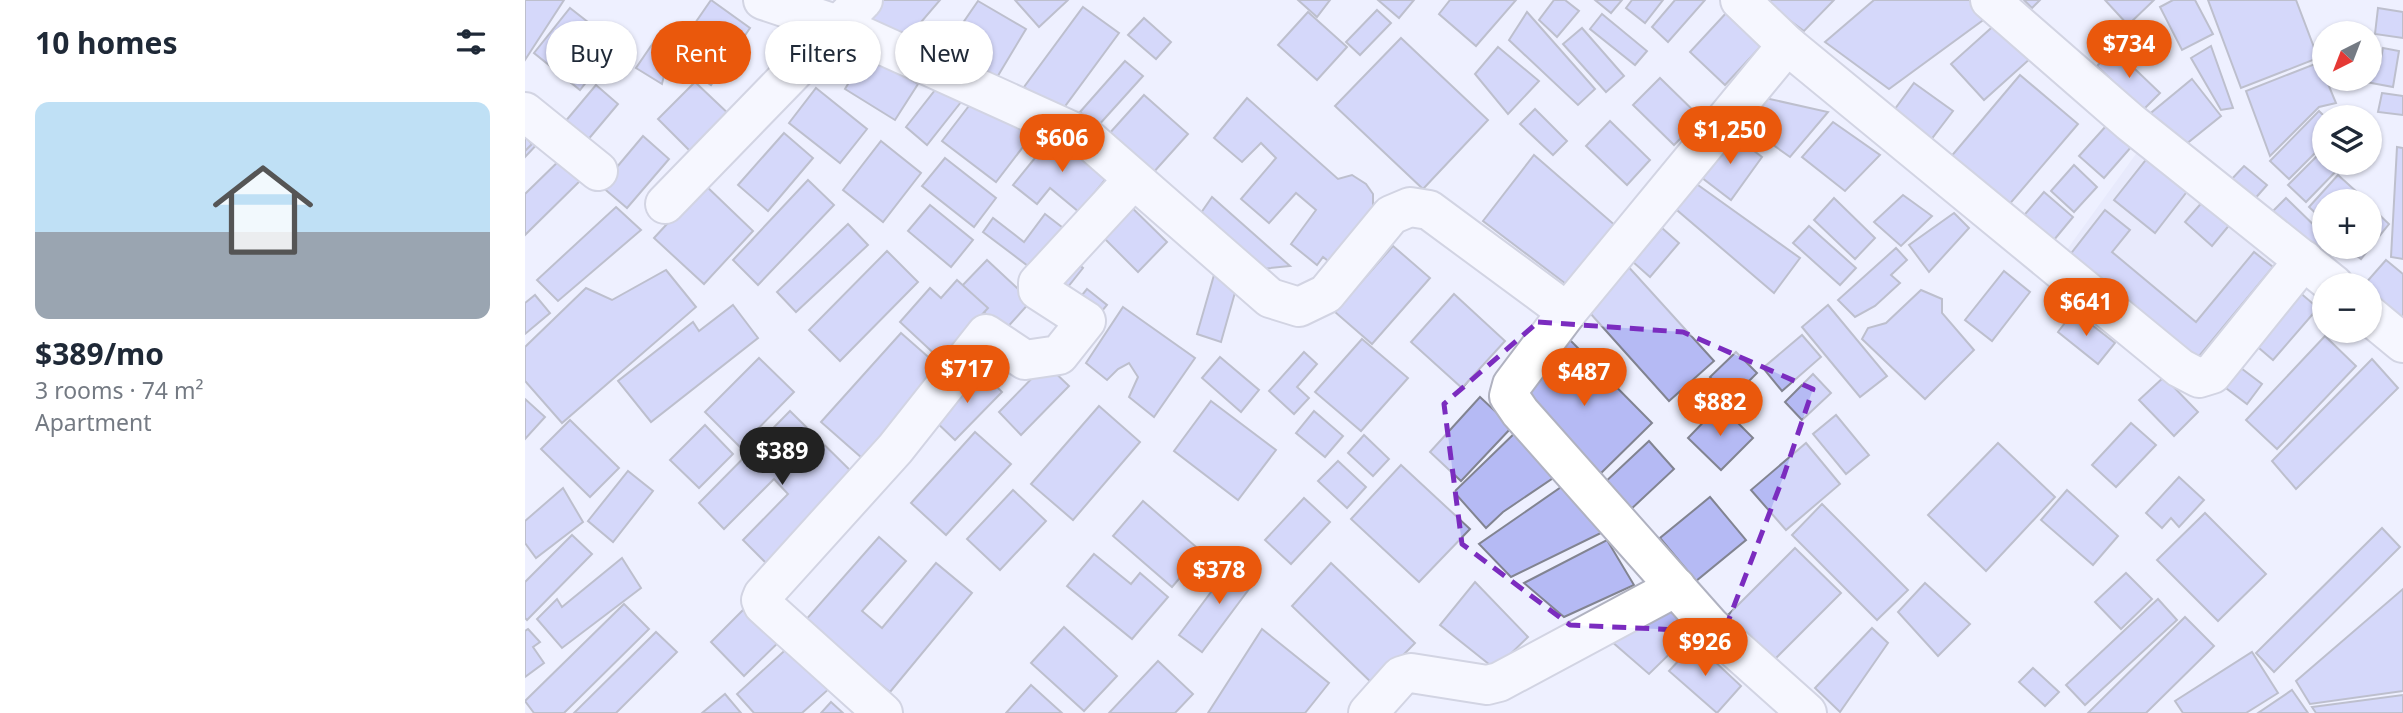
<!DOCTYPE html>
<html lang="en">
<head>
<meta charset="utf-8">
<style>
  :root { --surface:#fff; --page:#f6f6f7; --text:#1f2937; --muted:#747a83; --accent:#ea580c }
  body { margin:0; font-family:"Noto Sans",sans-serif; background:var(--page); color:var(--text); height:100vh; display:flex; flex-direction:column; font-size:26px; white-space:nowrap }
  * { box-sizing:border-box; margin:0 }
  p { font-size:23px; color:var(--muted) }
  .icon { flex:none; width:38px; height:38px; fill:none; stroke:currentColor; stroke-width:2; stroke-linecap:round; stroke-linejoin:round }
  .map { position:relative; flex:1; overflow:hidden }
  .sheet { display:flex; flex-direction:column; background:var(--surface); width:525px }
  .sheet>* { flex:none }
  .banner { position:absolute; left:21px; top:21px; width:665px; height:63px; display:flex; gap:14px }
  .needle { width:46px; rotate:222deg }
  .tools { position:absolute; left:1787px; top:21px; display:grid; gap:14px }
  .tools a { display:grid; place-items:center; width:70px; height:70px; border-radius:50%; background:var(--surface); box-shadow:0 2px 5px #0004; font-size:35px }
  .price { position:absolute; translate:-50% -60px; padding:0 16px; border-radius:24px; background:var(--accent); color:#fff; font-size:23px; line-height:46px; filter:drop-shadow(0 2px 4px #0008) }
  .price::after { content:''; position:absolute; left:50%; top:42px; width:21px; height:16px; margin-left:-10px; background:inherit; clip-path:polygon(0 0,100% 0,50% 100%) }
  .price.active { background:#222; color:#fff }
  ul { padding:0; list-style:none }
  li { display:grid; align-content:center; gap:14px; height:371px; padding:0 35px }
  li span { display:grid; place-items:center; height:217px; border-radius:14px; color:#555 }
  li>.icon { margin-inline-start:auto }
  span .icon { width:126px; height:126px; fill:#fffc; stroke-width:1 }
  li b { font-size:30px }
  h2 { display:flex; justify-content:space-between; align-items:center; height:84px; padding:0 35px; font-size:30px }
  .tag { padding:0 24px; border-radius:32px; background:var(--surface); box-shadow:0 2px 5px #0004; font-size:24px; line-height:63px }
  .tag.active { background:var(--accent); color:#fff }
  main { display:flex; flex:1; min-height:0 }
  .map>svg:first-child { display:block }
  .built { fill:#e1e3f9 }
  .building { fill:#b5baf4; stroke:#828491; stroke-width:2 }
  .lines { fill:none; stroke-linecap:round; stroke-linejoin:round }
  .street-casing { stroke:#b0b2c0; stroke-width:42 }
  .street { stroke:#fff; stroke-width:38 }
  .marked { fill:none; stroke:#7b2cbf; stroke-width:5; stroke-dasharray:14 9; stroke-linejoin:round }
</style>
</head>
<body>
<main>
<section class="sheet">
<h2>10 homes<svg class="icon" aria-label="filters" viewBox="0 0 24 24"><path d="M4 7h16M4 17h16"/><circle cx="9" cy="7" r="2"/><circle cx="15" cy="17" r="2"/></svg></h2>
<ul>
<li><span style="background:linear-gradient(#bfe0f5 60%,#9aa5b1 0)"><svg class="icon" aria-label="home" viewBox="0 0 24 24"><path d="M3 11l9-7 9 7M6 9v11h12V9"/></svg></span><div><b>$389/mo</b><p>3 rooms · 74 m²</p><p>Apartment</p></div></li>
</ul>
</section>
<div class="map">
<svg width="1878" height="713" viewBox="0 0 1878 713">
  <rect width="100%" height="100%" fill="#eef0ff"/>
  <path class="built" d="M 1618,144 L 1766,263 L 1674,369 L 1533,262 Z"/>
  <g class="building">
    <path d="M 0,0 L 39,0 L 0,60 Z"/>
    <path d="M 186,0 L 225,28 L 186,85 L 146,58 Z"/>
    <path d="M 351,0 L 415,0 L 379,42 L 333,18 Z"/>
    <path d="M 490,0 L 543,0 L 514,27 Z"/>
    <path d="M 773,0 L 805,0 L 792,17 Z"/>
    <path d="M 853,0 L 889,0 L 874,18 Z"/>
    <path d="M 925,0 L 991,0 L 951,46 L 914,14 Z"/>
    <path d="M 1029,0 L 1040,0 L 1054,11 L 1032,37 L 1014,20 Z"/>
    <path d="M 1070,0 L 1097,0 L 1086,13 Z"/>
    <path d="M 1107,0 L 1138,0 L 1120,23 L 1101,8 Z"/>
    <path d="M 1150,0 L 1180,0 L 1143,42 L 1127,27 Z"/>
    <path d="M 1243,0 L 1309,0 L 1279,31 L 1240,2 Z"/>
    <path d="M 1349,0 L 1448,0 L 1461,18 L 1364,89 L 1300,42 Z"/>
    <path d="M 1499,0 L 1515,0 L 1507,8 Z"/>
    <path d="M 1580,0 L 1629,0 L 1603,25 Z"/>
    <path d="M 1648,0 L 1670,0 L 1688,34 L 1657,50 L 1635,7 Z"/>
    <path d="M 1683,0 L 1771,0 L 1793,58 L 1716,88 Z"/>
    <path d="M 453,1 L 501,29 L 468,84 L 411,62 Z"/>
    <path d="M 558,7 L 594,33 L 535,113 L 499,87 Z"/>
    <path d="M 45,8 L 91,44 L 55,90 L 9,53 Z"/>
    <path d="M 1853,8 L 1878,12 L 1878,38 L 1850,34 Z"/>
    <path d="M 852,10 L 866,23 L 835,55 L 821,42 Z"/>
    <path d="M 1203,11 L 1238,44 L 1200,85 L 1165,52 Z"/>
    <path d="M 783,12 L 822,47 L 792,80 L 753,45 Z"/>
    <path d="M 1002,12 L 1070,89 L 1053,105 L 984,40 Z"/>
    <path d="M 1077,14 L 1122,51 L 1110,65 L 1065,29 Z"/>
    <path d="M 619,18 L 646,42 L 631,59 L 603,35 Z"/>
    <path d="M 1474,21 L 1507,57 L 1459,100 L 1426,64 Z"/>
    <path d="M 1057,28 L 1099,76 L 1081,92 L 1038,44 Z"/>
    <path d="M 876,38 L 963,120 L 898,189 L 810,106 Z"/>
    <path d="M 1844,39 L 1850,40 L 1848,59 L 1844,59 Z"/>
    <path d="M 130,40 L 145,49 L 137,84 L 111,68 Z"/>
    <path d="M 1686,46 L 1708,108 L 1696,110 L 1666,58 Z"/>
    <path d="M 973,47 L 1014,81 L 983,114 L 950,74 Z"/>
    <path d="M 1858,48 L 1874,51 L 1868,87 L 1825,79 L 1844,79 L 1844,67 L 1854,68 Z"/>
    <path d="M 1589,49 L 1635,93 L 1618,110 L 1572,66 Z"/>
    <path d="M 342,53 L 393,84 L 370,120 L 320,89 Z"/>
    <path d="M 600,61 L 618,76 L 572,127 L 555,112 Z"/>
    <path d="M 1795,62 L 1799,79 L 1801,79 L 1811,103 L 1794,107 L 1745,156 L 1721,91 Z"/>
    <path d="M 1495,75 L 1553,124 L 1476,214 L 1419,165 Z"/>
    <path d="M 1135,78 L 1176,118 L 1149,145 L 1108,105 Z"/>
    <path d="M 1667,79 L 1696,116 L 1650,153 L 1621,117 Z"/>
    <path d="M 418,80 L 440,97 L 402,145 L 381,127 Z"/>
    <path d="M 170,82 L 208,118 L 170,156 L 133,119 Z"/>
    <path d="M 1389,83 L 1428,111 L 1405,141 L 1367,113 Z"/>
    <path d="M 71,85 L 93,104 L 56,148 L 34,129 Z"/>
    <path d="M 291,88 L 342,129 L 315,163 L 264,123 Z"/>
    <path d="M 1857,93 L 1878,96 L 1878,115 L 1853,112 Z"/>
    <path d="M 619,95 L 663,134 L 627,174 L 583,135 Z"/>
    <path d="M 1231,96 L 1303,112 L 1265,157 L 1212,119 Z"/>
    <path d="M 450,98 L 511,130 L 471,182 L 417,141 Z"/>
    <path d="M 722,98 L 813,179 L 827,175 L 841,184 L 848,194 L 848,210 L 807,264 L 798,257 L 792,265 L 766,244 L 791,210 L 771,193 L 744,223 L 716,199 L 751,158 L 736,143 L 717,162 L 689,138 Z"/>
    <path d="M 1010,109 L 1042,141 L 1028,155 L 995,124 Z"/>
    <path d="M 1794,111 L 1800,117 L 1799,144 L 1764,179 L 1745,161 Z"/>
    <path d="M 1590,116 L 1614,138 L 1579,178 L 1554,156 Z"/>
    <path d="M 1085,121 L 1125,160 L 1102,185 L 1061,146 Z"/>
    <path d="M 1308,122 L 1355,155 L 1320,191 L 1277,157 Z"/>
    <path d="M 0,125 L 16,140 L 0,157 Z"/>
    <path d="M 531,132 L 584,175 L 554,212 L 525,188 L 512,204 L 488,185 Z"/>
    <path d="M 1204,132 L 1237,157 L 1206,200 L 1172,174 Z"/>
    <path d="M 259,133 L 288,158 L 243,211 L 213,185 Z"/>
    <path d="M 0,136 L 7,144 L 0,151 Z"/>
    <path d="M 118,136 L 144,159 L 102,208 L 76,186 Z"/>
    <path d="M 356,141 L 396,173 L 358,222 L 318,190 Z"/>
    <path d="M 1872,147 L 1878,148 L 1878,259 L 1866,257 Z"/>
    <path d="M 1799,149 L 1799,163 L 1819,163 L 1781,202 L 1763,185 Z"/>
    <path d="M 42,153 L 62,174 L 0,235 L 0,194 Z"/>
    <path d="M 1009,155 L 1092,227 L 1041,284 L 958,221 Z"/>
    <path d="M 1624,156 L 1664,189 L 1630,233 L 1589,200 Z"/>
    <path d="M 420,158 L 471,198 L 449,227 L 397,186 Z"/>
    <path d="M 1549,165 L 1572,187 L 1549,212 L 1526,191 Z"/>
    <path d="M 1719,166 L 1742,185 L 1727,202 L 1704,182 Z"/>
    <path d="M 1813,175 L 1833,193 L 1825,201 L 1799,201 L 1799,221 L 1784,207 Z"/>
    <path d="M 283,180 L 309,205 L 233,285 L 208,260 Z"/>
    <path d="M 1166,180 L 1275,258 L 1249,293 L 1146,205 Z"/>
    <path d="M 179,184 L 228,231 L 179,284 L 129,238 Z"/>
    <path d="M 1519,192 L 1548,217 L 1519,252 L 1489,227 Z"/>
    <path d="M 593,194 L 642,242 L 613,272 L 564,223 Z"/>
    <path d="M 1378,195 L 1407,216 L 1376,246 L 1349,222 Z"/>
    <path d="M 687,197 L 765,266 L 727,270 L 669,223 Z"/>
    <path d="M 1309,198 L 1350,238 L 1330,259 L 1289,220 Z"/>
    <path d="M 1761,198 L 1799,235 L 1800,247 L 1792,255 L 1747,212 Z"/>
    <path d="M 1679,200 L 1706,223 L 1687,246 L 1660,222 Z"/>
    <path d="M 405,205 L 448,240 L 426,267 L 383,231 Z"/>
    <path d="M 1845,206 L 1864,224 L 1836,259 L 1821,247 L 1844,247 Z"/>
    <path d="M 91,207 L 116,230 L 33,301 L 12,280 Z"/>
    <path d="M 1580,210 L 1605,230 L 1587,252 L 1671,322 L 1729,252 L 1748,267 L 1670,361 L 1544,256 Z"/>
    <path d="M 1429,213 L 1444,228 L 1404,272 L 1384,245 Z"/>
    <path d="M 520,214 L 542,231 L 511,272 L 458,232 L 468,218 L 499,242 Z"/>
    <path d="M 323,224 L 343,245 L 271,312 L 252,292 Z"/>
    <path d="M 1284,226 L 1331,268 L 1315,285 L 1268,243 Z"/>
    <path d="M 1137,228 L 1154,243 L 1125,277 L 1108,262 Z"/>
    <path d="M 868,246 L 905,278 L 847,344 L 810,312 Z"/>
    <path d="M 1371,248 L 1382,260 L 1366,275 L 1375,283 L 1350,306 L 1330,317 L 1313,300 Z"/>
    <path d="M 362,251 L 393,282 L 315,361 L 284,330 Z"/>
    <path d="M 542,255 L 558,268 L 542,288 L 525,275 Z"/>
    <path d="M 462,260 L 506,301 L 479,331 L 434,289 Z"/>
    <path d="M 1861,260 L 1878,274 L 1878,327 L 1844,298 L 1844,285 L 1839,285 Z"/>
    <path d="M 1100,263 L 1189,361 L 1144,401 L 1056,303 Z"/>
    <path d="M 141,270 L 171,307 L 37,423 L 0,381 L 0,347 L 61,288 L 87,300 Z"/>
    <path d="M 1479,271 L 1505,292 L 1467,341 L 1440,320 Z"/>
    <path d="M 689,275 L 713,282 L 696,342 L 672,334 Z"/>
    <path d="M 432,280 L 463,308 L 416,360 L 375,322 L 405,288 L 416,298 Z"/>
    <path d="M 1766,285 L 1793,308 L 1748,360 L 1721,337 Z"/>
    <path d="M 562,289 L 582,305 L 572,317 L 552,301 Z"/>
    <path d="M 1396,290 L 1417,299 L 1417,313 L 1449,350 L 1400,399 L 1337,339 L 1343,328 L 1361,323 Z"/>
    <path d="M 929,294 L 980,341 L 937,388 L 886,342 Z"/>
    <path d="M 10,295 L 25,313 L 0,334 L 0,303 Z"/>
    <path d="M 208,305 L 233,338 L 126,422 L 93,381 L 168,322 L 174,331 Z"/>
    <path d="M 1303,305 L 1362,376 L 1335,397 L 1277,327 Z"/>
    <path d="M 598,307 L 670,358 L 629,417 L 604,397 L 613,377 L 604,363 L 593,369 L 582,380 L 561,363 Z"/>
    <path d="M 1549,311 L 1590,343 L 1573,364 L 1533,332 Z"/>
    <path d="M 376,333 L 417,369 L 337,458 L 296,422 Z"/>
    <path d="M 1277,335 L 1296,357 L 1257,391 L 1238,368 Z"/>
    <path d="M 1041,336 L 1127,423 L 1072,477 L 1009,416 L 1001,387 Z"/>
    <path d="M 1800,336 L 1831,366 L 1752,449 L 1721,420 Z"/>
    <path d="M 837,339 L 883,378 L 836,431 L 790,392 Z"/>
    <path d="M 779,352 L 792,364 L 772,387 L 784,398 L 769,414 L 744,391 Z"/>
    <path d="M 1211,352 L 1232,373 L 1205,400 L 1185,377 Z"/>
    <path d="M 695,357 L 734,390 L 716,412 L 677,378 Z"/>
    <path d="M 234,358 L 269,392 L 215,447 L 180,412 Z"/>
    <path d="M 1704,359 L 1737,384 L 1722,404 L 1689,379 Z"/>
    <path d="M 1847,359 L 1873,388 L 1771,489 L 1747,461 Z"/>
    <path d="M 521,364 L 544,386 L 496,435 L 474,412 Z"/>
    <path d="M 454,369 L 477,392 L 430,440 L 407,418 Z"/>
    <path d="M 1288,374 L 1306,393 L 1277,420 L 1260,402 Z"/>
    <path d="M 1639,377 L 1673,412 L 1649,436 L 1614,400 Z"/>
    <path d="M 955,397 L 987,427 L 936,481 L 905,452 Z"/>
    <path d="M 0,399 L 20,417 L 0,439 Z"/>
    <path d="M 686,401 L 751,450 L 713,500 L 649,451 Z"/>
    <path d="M 1195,405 L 1228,438 L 1196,470 L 1163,438 Z"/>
    <path d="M 574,406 L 615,442 L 548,520 L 506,484 Z"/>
    <path d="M 265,411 L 333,478 L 245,567 L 218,540 L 263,494 L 249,479 L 199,529 L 174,503 Z"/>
    <path d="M 789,411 L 818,436 L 800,457 L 771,433 Z"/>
    <path d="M 1311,415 L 1344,455 L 1321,474 L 1288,434 Z"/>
    <path d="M 45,420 L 94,468 L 65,497 L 16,449 Z"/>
    <path d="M 1606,423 L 1631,445 L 1591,487 L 1567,465 Z"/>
    <path d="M 180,425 L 208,454 L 174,488 L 145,460 Z"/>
    <path d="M 996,427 L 1037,472 L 978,512 L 961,528 L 929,492 Z"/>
    <path d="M 450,432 L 486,464 L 421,535 L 386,503 Z"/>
    <path d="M 839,435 L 864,459 L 848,476 L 823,453 Z"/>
    <path d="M 1124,441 L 1149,469 L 1103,512 L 1077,485 Z"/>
    <path d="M 1281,443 L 1315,484 L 1261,530 L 1226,490 Z"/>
    <path d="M 1473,443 L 1530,497 L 1461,571 L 1403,515 Z"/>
    <path d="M 813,461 L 841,487 L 822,508 L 793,481 Z"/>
    <path d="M 876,465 L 945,529 L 894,582 L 826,519 Z"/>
    <path d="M 103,471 L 128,491 L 88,542 L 63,521 Z"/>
    <path d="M 1052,476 L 1082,530 L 986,577 L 954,544 Z"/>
    <path d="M 1654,477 L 1679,500 L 1654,527 L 1646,518 L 1637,528 L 1621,513 Z"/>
    <path d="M 38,488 L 58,522 L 11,558 L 0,543 L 0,521 Z"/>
    <path d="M 488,490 L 521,521 L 475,570 L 442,539 Z"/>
    <path d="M 1542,490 L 1593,536 L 1568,565 L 1516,520 Z"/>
    <path d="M 1185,497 L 1221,540 L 1171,581 L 1135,538 Z"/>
    <path d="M 779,498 L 805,522 L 766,564 L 740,540 Z"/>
    <path d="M 618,501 L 677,552 L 647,587 L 588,536 Z"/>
    <path d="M 1297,504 L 1383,590 L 1352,620 L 1267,535 Z"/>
    <path d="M 1680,513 L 1741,574 L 1693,621 L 1632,560 Z"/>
    <path d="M 1857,528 L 1875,547 L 1749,672 L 1731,653 Z"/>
    <path d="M 47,535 L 67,554 L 2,620 L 0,618 L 0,582 Z"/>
    <path d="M 354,537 L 381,561 L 337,611 L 357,628 L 411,563 L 447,593 L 365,692 L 278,623 Z"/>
    <path d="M 1082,540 L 1109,585 L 1039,617 L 999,583 Z"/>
    <path d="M 1270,548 L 1316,593 L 1247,662 L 1201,617 Z"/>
    <path d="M 569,554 L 606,584 L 615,573 L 643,597 L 607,639 L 542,586 Z"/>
    <path d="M 97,558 L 116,588 L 37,648 L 12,619 L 32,599 L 37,607 Z"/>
    <path d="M 710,560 L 733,577 L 677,652 L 654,635 Z"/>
    <path d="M 806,563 L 890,643 L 849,685 L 767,606 Z"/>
    <path d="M 1601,573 L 1627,599 L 1596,629 L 1570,602 Z"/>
    <path d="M 950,582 L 1003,637 L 970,669 L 915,625 Z"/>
    <path d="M 1400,583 L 1445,624 L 1413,656 L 1373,612 Z"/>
    <path d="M 1878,589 L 1878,691 L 1785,704 L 1771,681 Z"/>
    <path d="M 1132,596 L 1167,632 L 1124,674 L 1078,634 Z"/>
    <path d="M 1633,599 L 1652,620 L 1560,705 L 1541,685 Z"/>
    <path d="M 228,600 L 262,634 L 219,676 L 186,642 Z"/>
    <path d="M 99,604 L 124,629 L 39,713 L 9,713 L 0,701 Z"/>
    <path d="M 1660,617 L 1689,646 L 1621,713 L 1563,713 Z"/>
    <path d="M 539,627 L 592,676 L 559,711 L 506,663 Z"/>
    <path d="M 1347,628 L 1363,643 L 1315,712 L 1290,688 Z"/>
    <path d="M 3,629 L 15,642 L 8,647 L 19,663 L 0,677 L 0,631 Z"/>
    <path d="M 737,629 L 804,683 L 780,713 L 683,713 Z"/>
    <path d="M 131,632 L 152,652 L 91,713 L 49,713 Z"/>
    <path d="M 1170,643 L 1216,686 L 1192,713 L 1144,671 Z"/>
    <path d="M 267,644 L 306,687 L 277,713 L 229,713 L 212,694 Z"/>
    <path d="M 1727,652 L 1753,693 L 1721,713 L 1658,713 L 1650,701 Z"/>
    <path d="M 633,661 L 668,694 L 650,713 L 584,713 Z"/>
    <path d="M 1508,668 L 1534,692 L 1520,706 L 1494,682 Z"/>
    <path d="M 506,685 L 537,713 L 481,713 Z"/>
    <path d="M 1767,690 L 1783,713 L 1733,713 Z"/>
    <path d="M 200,694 L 216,713 L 177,713 Z"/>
    <path d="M 1878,695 L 1878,713 L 1791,713 L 1787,707 Z"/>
    <path d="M 306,702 L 318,713 L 296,713 Z"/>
  </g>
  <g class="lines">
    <defs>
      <g id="street">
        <path d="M 238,0 L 313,25 L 562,138 L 745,298 L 774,307 L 801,294 L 866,215 L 885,207 L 904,210 L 1042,312 L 987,385 L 984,396 L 995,412 L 1186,627 L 1282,713"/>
        <path d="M 1215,0 L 1262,45 L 1655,368 L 1674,378 L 1687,374 L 1779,260"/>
        <path d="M 1465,0 L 1605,122 L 1809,285"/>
        <path d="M 0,112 L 73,171"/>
        <path d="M 140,204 L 338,0"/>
        <path d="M 1042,312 L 1262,45"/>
        <path d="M 1844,315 L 1878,343"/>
        <path d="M 358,713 L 238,605 L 236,600 L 238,595 L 370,449 L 461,334 L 500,360 L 534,355 L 561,321 L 513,290 L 513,283 L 608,180"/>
        <path d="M 843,713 L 876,676 L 886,673 L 962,685 L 974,682 L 1151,587"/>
      </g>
    </defs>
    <use href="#street" class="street-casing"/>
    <use href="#street" class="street"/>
  </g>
  <path d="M0 0H1878V713H0ZM 1013,322 L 1158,332 L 1288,389 L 1259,475 L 1199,632 L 1045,625 L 937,544 L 919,404 Z" fill="#eef0ff" fill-opacity=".55" fill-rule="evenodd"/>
  <path class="marked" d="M 1013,322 L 1158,332 L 1288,389 L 1259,475 L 1199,632 L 1045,625 L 937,544 L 919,404 Z"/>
</svg>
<div class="tools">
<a><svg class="needle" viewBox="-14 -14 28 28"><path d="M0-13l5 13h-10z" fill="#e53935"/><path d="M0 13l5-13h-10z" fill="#747a83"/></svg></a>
<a><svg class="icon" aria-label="layers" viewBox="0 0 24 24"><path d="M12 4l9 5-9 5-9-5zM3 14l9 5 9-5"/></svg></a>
<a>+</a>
<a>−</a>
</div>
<b class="price" style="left:1604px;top:80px">$734</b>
<b class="price" style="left:1205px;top:166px">$1,250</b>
<b class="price" style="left:537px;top:174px">$606</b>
<b class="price" style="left:1561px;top:338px">$641</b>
<b class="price" style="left:442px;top:405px">$717</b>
<b class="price" style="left:1059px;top:408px">$487</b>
<b class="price" style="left:1195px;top:438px">$882</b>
<b class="price active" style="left:257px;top:487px">$389</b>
<b class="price" style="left:694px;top:606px">$378</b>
<b class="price" style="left:1180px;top:678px">$926</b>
<div class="banner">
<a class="tag">Buy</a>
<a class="tag active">Rent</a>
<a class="tag">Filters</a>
<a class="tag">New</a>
</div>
</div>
</main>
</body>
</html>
